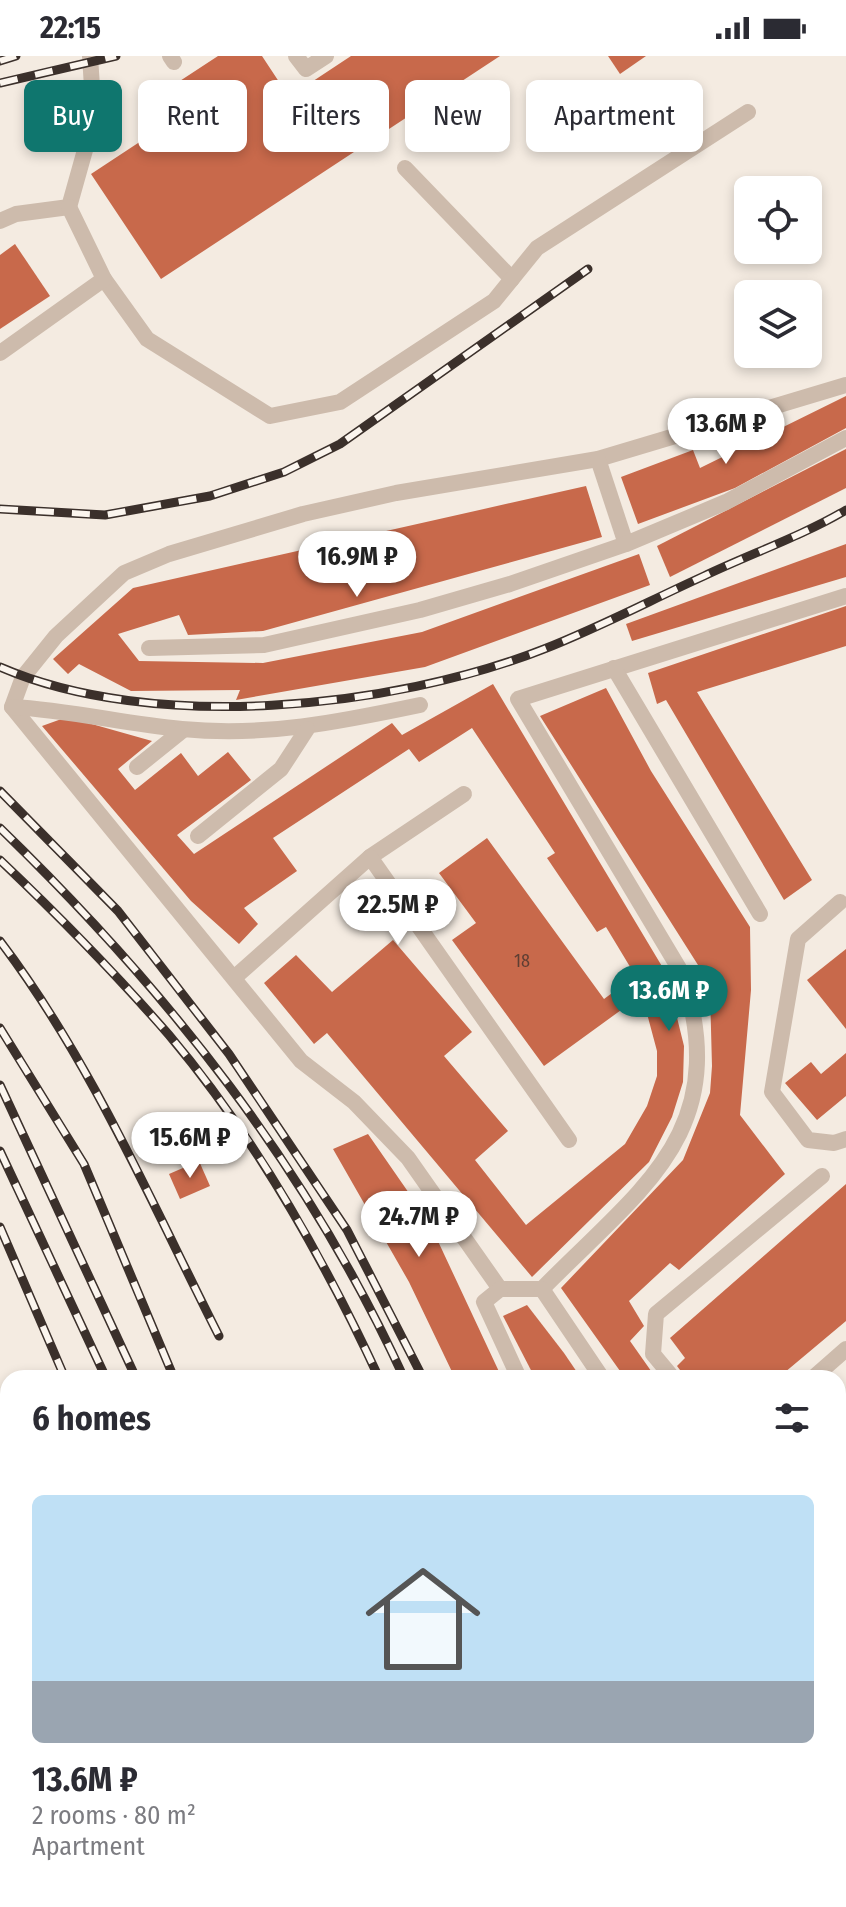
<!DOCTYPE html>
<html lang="en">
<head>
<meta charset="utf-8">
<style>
  :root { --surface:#fff; --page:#f2f2f3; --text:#2b2b33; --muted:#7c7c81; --accent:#0f766e }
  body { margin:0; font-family:"Fira Sans Condensed",sans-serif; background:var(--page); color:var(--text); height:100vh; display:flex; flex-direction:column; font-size:30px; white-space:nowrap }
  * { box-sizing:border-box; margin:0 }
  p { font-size:26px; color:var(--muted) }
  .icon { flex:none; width:44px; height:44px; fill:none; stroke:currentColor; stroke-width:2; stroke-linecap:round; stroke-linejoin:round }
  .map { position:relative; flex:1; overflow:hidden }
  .sheet { position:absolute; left:0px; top:1314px; width:846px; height:538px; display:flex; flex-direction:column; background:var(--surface); border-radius:24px 24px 0 0; box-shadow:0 4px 12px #0003 }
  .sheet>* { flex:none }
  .guide { position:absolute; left:24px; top:24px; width:798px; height:72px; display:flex; gap:16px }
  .buttons { position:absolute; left:734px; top:120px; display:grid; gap:16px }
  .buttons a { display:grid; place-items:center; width:88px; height:88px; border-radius:12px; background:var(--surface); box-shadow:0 4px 12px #0003; font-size:40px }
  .price { position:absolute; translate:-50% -68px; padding:0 18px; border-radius:28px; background:#fff; color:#222; font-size:26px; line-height:52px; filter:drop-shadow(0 2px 4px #0008) }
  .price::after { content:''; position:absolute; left:50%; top:48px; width:24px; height:18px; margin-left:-12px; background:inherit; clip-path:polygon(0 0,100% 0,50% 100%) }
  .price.selected { background:var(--accent); color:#fff }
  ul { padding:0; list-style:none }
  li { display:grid; align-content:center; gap:16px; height:424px; padding:0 32px }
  li span { display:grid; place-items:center; height:248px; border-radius:12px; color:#555 }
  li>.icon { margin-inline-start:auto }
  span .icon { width:144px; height:144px; fill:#fffc; stroke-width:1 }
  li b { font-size:34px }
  h2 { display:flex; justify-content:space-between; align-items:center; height:96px; padding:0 32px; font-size:34px }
  .tag { padding:0 28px; border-radius:12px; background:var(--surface); box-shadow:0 4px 12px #0003; font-size:28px; line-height:72px }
  .tag.selected { background:var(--accent); color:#fff }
  .status { display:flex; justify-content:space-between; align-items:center; height:56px; padding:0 40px; background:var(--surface); direction:ltr }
  .status svg { height:22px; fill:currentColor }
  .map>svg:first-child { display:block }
  .building { fill:#c8694b }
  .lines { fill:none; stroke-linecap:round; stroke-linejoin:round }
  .lane { stroke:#cdbbac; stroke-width:16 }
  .rail-casing { stroke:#3b302b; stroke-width:9 }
  .rail { stroke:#fbf5ee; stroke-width:6; stroke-dasharray:18; stroke-linecap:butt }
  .labels { text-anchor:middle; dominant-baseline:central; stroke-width:6; stroke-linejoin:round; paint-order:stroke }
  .number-label { font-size:18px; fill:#5e3e33 }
</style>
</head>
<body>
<div class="status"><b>22:15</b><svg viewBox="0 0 49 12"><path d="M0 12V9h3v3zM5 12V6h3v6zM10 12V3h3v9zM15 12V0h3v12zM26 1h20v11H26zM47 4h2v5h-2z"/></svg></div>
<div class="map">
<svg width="846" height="1851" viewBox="0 0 846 1851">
  <rect width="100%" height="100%" fill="#f4ebe1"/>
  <g class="building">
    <path d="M 218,0 L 262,0 L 289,41 L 351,0 L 500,0 L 161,223 L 91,118 L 176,62 L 160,38 Z"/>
    <path d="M 608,0 L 646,0 L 620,18 Z"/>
    <path d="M 15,188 L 50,240 L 0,273 L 0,199 Z"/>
    <path d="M 846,340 L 846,372 L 735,432 L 638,468 L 621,421 L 693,394 L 700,412 Z"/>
    <path d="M 846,393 L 846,432 L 670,521 L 657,490 Z"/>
    <path d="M 586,430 L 602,481 L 263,575 L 188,579 L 179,559 L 118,578 L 139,605 L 263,607 L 422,576 L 639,498 L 650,529 L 425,611 L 236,644 L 240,634 L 131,635 L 79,608 L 68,618 L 53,603 L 133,532 Z"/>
    <path d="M 846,488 L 846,521 L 632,585 L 626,568 Z"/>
    <path d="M 846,550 L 846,590 L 697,636 L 812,824 L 784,844 L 666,644 L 657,648 L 648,617 Z"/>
    <path d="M 493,628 L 666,917 L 684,990 L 683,1026 L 672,1061 L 649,1106 L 532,1221 L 327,977 L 314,988 L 264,927 L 296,899 L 332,936 L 393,884 L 472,976 L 444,1000 L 508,1075 L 475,1104 L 526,1169 L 625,1088 L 647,1050 L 657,1020 L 657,995 L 638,924 L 606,871 L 597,876 L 547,802 L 555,797 L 472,672 L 419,706 L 409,693 L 273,782 L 297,815 L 244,852 L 258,868 L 239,888 L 191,845 L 42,670 L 67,661 L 152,685 L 118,713 L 135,734 L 181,697 L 198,720 L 228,696 L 251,724 L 177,779 L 194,798 L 392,667 L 402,679 Z"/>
    <path d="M 606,632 L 651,715 L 750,871 L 751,934 L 740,1059 L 785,1118 L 679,1214 L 670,1207 L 629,1245 L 644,1270 L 630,1285 L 656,1322 L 625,1322 L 561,1232 L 683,1104 L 710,1037 L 712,1010 L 710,936 L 698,909 L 540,660 Z"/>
    <path d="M 487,782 L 604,943 L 627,926 L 639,941 L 544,1010 L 452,884 L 476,867 L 439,817 Z"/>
    <path d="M 846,893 L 846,973 L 807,924 Z"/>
    <path d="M 846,997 L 846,1040 L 817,1064 L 785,1027 L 811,1006 L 821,1018 Z"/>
    <path d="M 368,1078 L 429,1166 L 502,1322 L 455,1322 L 409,1226 L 333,1093 Z"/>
    <path d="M 199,1105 L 210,1130 L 180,1143 L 169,1118 Z"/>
    <path d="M 846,1128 L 846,1265 L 778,1322 L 686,1322 L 677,1310 L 685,1302 L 670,1282 Z"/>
    <path d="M 527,1249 L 564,1297 L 581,1322 L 535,1322 L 503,1260 Z"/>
    <path d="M 838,1453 L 846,1463 L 846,1522 L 838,1513 Z"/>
    <path d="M 838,1553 L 846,1561 L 846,1637 L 838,1628 Z"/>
    <rect x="617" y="1844" width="32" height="7"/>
    <rect x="681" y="1844" width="57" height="7"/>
    <rect x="761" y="1844" width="63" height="7"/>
  </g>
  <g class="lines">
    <g class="lane">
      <path d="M 170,0 L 174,6"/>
      <path d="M 296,0 L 306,13 L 326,0"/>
      <path d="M 405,112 L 512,223"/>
      <path d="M 0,165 L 16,158 L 69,151 L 94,62 L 90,0"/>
      <path d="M 104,223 L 147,283 L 270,360 L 340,346 L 494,245 L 537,192 L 748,56"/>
      <path d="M 0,297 L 104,223 L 69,151"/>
      <path d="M 846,329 L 598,403 L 396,437 L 303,458 L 169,498 L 124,517 L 56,580 L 23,621 L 12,651 L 301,1005 L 354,1046 L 408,1102 L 500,1233 L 542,1233 C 641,1132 733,1077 683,919 L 518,643 L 846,540"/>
      <path d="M 598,403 L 626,488"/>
      <path d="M 149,592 L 264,589 L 420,554 L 510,528 L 626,488 L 726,446 L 846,382"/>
      <path d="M 614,612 L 760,858"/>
      <path d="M 12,651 C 70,654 125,668 182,673 C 266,681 339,666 420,649"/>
      <path d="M 137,711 L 183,674"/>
      <path d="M 198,780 L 281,713 L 307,673"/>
      <path d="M 370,801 L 464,738"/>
      <path d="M 840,846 L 798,883 L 772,1036 L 808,1084 L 834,1087 L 846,1083"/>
      <path d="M 234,922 L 370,801 L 569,1084"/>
      <path d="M 500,1233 L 484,1246 L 519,1322"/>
      <path d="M 542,1233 L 602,1322"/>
      <path d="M 673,1322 L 653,1298 L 656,1258 L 822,1120"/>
      <path d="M 813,1322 L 846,1293"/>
      <path d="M 838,1525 L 846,1535"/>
      <path d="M 838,1659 L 846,1660"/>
      <path d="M 838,1680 L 839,1851"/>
      <path d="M 664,1844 L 664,1851"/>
      <path d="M 751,1844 L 751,1851"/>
    </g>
    <defs>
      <g id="rail">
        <path d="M 0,5 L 16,0"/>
        <path d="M 0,27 L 116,0"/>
        <path d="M 0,453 L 105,459 L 210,440 L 284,416 L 340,388 L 588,213"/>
        <path d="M 0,611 C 152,677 392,653 544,593 C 598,572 651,544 704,520 C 750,498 802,480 846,454"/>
        <path d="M 0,735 L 118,855 L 229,998 L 347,1174 L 423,1322"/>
        <path d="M 0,772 C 167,934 307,1110 404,1322"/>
        <path d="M 0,804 C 59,860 116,918 169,979 C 256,1082 323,1201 379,1322"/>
        <path d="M 0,885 C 91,1005 151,1146 219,1280"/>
        <path d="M 0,972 L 84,1108 L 174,1322"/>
        <path d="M 0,1029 L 136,1322"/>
        <path d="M 0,1095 L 106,1322"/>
        <path d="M 0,1171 L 65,1322"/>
        <path d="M 0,1383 L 8,1405"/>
        <path d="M 0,1615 L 8,1635"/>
        <path d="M 75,1844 L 77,1851"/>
        <path d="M 158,1844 L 160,1851"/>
        <path d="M 247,1844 L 249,1851"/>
        <path d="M 290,1844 L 293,1851"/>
        <path d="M 320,1844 L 322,1851"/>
        <path d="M 514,1844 L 515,1851"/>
        <path d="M 552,1844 L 552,1851"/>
        <path d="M 578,1844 L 579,1851"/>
      </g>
    </defs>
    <use href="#rail" class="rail-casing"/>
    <use href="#rail" class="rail"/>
  </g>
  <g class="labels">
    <g class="number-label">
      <text x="522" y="905">18</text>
    </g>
  </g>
</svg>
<div class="buttons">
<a><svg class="icon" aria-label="locate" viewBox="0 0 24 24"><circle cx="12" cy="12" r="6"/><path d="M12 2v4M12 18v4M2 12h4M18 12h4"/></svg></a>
<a><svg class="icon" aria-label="layers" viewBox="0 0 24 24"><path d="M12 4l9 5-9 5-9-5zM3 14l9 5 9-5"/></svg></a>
</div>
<b class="price" style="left:726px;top:410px">13.6M ₽</b>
<b class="price" style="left:357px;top:543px">16.9M ₽</b>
<b class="price" style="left:398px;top:891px">22.5M ₽</b>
<b class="price selected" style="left:669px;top:977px">13.6M ₽</b>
<b class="price" style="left:190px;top:1124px">15.6M ₽</b>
<b class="price" style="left:419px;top:1203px">24.7M ₽</b>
<div class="guide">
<a class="tag selected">Buy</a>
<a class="tag">Rent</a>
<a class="tag">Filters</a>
<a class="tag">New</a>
<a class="tag">Apartment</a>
</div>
<section class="sheet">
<h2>6 homes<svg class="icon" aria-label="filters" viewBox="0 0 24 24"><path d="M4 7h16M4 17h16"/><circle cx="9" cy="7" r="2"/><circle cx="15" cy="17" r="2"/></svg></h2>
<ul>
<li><span style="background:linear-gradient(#bfe0f5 75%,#9aa5b1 0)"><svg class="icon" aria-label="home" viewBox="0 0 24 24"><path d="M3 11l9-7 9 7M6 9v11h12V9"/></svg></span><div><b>13.6M ₽</b><p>2 rooms · 80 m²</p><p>Apartment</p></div></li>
</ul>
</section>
</div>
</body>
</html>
